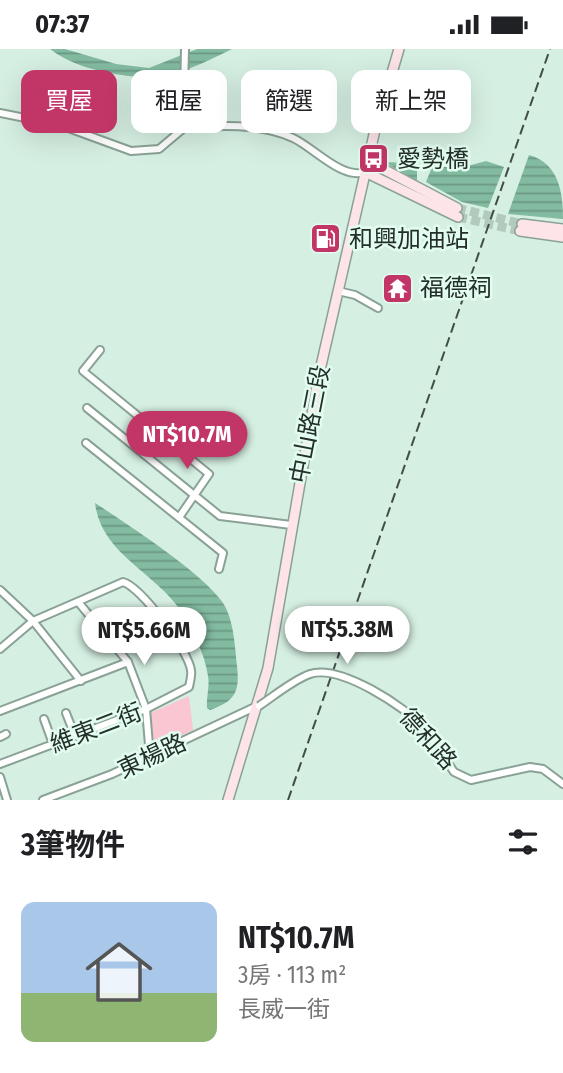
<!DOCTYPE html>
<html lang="zh-TW">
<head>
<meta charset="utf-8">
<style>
  :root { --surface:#fff; --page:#f6f6f6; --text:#202124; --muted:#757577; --accent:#c23567 }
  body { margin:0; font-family:"Fira Sans Condensed","Noto Sans TC",sans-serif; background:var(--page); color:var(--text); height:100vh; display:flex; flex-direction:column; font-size:26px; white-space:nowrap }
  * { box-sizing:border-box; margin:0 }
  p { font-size:23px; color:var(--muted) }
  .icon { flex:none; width:38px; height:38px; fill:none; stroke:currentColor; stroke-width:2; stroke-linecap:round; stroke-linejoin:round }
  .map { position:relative; height:751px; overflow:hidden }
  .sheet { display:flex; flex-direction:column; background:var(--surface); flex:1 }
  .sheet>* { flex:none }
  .guide { position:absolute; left:21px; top:21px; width:522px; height:63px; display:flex; gap:14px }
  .price { position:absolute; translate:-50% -60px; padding:0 16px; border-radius:24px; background:#fff; color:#222; font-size:23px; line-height:46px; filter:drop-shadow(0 2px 4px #0008) }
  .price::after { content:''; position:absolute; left:50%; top:42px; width:21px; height:16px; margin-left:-10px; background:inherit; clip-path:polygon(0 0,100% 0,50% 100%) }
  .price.active { background:var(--accent); color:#fff }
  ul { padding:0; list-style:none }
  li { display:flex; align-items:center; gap:21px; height:175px; padding:0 21px }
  li span { display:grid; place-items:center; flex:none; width:196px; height:140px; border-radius:14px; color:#555 }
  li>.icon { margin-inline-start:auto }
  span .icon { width:84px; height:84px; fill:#fffc; stroke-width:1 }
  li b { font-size:30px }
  h2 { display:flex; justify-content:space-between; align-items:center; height:84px; padding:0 21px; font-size:30px }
  .chip { padding:0 24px; border-radius:14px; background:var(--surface); box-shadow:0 7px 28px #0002; font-size:24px; line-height:63px }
  .chip.active { background:var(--accent); color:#fff }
  .status { display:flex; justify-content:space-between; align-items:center; height:49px; padding:0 35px; background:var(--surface); direction:ltr }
  .status svg { height:19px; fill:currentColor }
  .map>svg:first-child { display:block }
  .green { fill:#f9c6d1 }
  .water { fill:url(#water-rules) }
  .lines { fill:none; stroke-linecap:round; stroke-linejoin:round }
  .secondary-tunnel { stroke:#b2c9bd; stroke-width:9; stroke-dasharray:9 4.5; stroke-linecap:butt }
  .street-casing { stroke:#8aa296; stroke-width:10 }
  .secondary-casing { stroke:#8aa296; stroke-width:12 }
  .street { stroke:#fff; stroke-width:6 }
  .secondary { stroke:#fce4e9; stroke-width:9 }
  .rail { stroke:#414e47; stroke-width:2; stroke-dasharray:10 5; stroke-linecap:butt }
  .street-bridge-casing { stroke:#8aa296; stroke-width:10; stroke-linecap:butt }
  .street-bridge { stroke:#fff; stroke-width:6 }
  .labels { text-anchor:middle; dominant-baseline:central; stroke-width:5; stroke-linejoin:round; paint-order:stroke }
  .poi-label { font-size:24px; fill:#252f2a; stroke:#e2fdf0; text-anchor:start }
  .street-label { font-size:24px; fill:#252f2a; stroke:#e2fdf0 }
</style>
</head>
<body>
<div class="status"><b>07:37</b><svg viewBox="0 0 49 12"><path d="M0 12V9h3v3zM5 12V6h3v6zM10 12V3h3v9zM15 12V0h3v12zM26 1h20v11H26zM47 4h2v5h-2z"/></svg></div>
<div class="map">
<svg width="563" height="751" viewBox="0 0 563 751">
  <defs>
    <pattern id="water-rules" width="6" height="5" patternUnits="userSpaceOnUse" patternTransform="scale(1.75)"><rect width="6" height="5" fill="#83bba1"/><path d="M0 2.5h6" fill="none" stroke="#6b9883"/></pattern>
  </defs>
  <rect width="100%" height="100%" fill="#d5efe2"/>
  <path class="green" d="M 189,647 L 193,681 L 155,699 L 148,665 Z"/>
  <g class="water">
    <path d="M 50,0 L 65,0 L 116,15 L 149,19 L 197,0 L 232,0 C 183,24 161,35 105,23 C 86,19 65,12 50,0 Z"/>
    <path d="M 529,106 C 559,114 563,144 563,170 L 508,165 Z"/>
    <path d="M 486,112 L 504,118 L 488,159 L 462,153 L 426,133 L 432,118 L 464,118 Z"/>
    <path d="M 384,113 L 413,114 L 417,120 L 417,132 Z"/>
    <path d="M 95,454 C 127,475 203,524 223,554 C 234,571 235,598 237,617 C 240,643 235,652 210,661 L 207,659 C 206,649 210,637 208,627 C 205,605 192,580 181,562 C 155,523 101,505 95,454 Z"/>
  </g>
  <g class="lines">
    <g class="secondary-tunnel">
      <path d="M 457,159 L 522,175"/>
      <path d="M 458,168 L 520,182"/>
    </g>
    <defs>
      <g id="street">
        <path d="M 184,43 L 185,0"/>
        <path d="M 0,64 L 60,76 L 131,102 L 159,100 L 184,79 C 219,76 260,74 293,89 C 313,98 342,131 365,123"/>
        <path d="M 338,242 L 355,246 L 378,259"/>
        <path d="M 100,301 L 83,322 L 209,425 L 180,467"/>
        <path d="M 87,359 L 220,467 L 291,476"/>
        <path d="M 86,394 L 223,504 L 219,520"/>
        <path d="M 0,541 L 33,572 L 81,632"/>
        <path d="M 79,554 L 128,613 L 146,660 L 150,708"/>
        <path d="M 0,600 L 33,572 L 123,533 C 141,538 188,601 191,621 C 192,626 190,633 189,638 L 146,660 L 0,715"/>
        <path d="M 0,662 L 128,613"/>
        <path d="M 66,664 L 75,687"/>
        <path d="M 44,670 L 53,695"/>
        <path d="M 425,680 L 454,723 L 471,731 L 530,718 L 543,720 L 563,735"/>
        <path d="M 0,688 L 6,685"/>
        <path d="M 0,728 L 7,751"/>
        <path d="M 43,751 L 112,725 L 257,657"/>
      </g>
      <g id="secondary">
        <path d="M 368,112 L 457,159"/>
        <path d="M 365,123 L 458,168"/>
        <path d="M 522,175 L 563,180"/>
        <path d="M 520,182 L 563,188"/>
        <path d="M 228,751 L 268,619 L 318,330 L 375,81 L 399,0"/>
      </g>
    </defs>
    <use href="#street" class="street-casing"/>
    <use href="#secondary" class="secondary-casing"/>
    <use href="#street" class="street"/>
    <use href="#secondary" class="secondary"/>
    <path class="rail" d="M 288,751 L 550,0"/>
    <defs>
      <path id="street-bridge" d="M 259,657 C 274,647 293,631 310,625 C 340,615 406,658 425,680"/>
    </defs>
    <use href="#street-bridge" class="street-bridge-casing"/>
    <use href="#street-bridge" class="street-bridge"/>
  </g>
  <defs>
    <symbol id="bus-square" viewBox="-11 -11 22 22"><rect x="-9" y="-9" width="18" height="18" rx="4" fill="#c23567" stroke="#e2fdf0"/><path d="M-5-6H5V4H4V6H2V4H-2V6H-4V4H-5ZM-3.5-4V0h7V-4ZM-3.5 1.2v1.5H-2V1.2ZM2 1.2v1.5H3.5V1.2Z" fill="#fff"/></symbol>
    <symbol id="fuel-square" viewBox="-11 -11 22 22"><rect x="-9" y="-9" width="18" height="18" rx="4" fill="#c23567" stroke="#e2fdf0"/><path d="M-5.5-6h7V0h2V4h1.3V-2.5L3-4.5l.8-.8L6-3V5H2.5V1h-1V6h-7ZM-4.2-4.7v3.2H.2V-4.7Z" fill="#fff"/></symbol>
    <symbol id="temple-square" viewBox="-11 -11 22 22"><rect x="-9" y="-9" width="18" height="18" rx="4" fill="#c23567" stroke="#e2fdf0"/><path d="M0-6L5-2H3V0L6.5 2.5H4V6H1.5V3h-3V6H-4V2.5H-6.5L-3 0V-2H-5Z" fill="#fff"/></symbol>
  </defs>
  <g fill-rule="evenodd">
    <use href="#bus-square" x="356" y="92" width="35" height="35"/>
    <use href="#fuel-square" x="308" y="172" width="35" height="35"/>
    <use href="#temple-square" x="380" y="222" width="35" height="35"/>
  </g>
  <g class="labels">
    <g class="poi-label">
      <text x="397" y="110">愛勢橋</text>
      <text x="349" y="190">和興加油站</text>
      <text x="420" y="239">福德祠</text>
    </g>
    <g class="street-label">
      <text transform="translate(310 375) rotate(-79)">中山路三段</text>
      <text transform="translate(96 679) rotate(-21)">維東二街</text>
      <text transform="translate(428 690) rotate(48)">德和路</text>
      <text transform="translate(152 707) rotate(-25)">東楊路</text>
    </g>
  </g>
</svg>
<b class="price active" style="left:187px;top:422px">NT$10.7M</b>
<b class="price" style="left:347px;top:617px">NT$5.38M</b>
<b class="price" style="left:144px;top:618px">NT$5.66M</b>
<div class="guide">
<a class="chip active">買屋</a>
<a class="chip">租屋</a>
<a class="chip">篩選</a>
<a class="chip">新上架</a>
</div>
</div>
<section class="sheet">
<h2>3筆物件<svg class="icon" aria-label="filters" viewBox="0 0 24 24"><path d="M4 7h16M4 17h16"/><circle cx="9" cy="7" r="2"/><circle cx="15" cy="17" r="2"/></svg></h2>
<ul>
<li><span style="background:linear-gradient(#a9c7e8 65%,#8fb573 0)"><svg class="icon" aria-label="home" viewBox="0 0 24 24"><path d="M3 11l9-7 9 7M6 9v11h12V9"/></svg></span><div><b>NT$10.7M</b><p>3房 · 113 m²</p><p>長威一街</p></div></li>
</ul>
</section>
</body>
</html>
